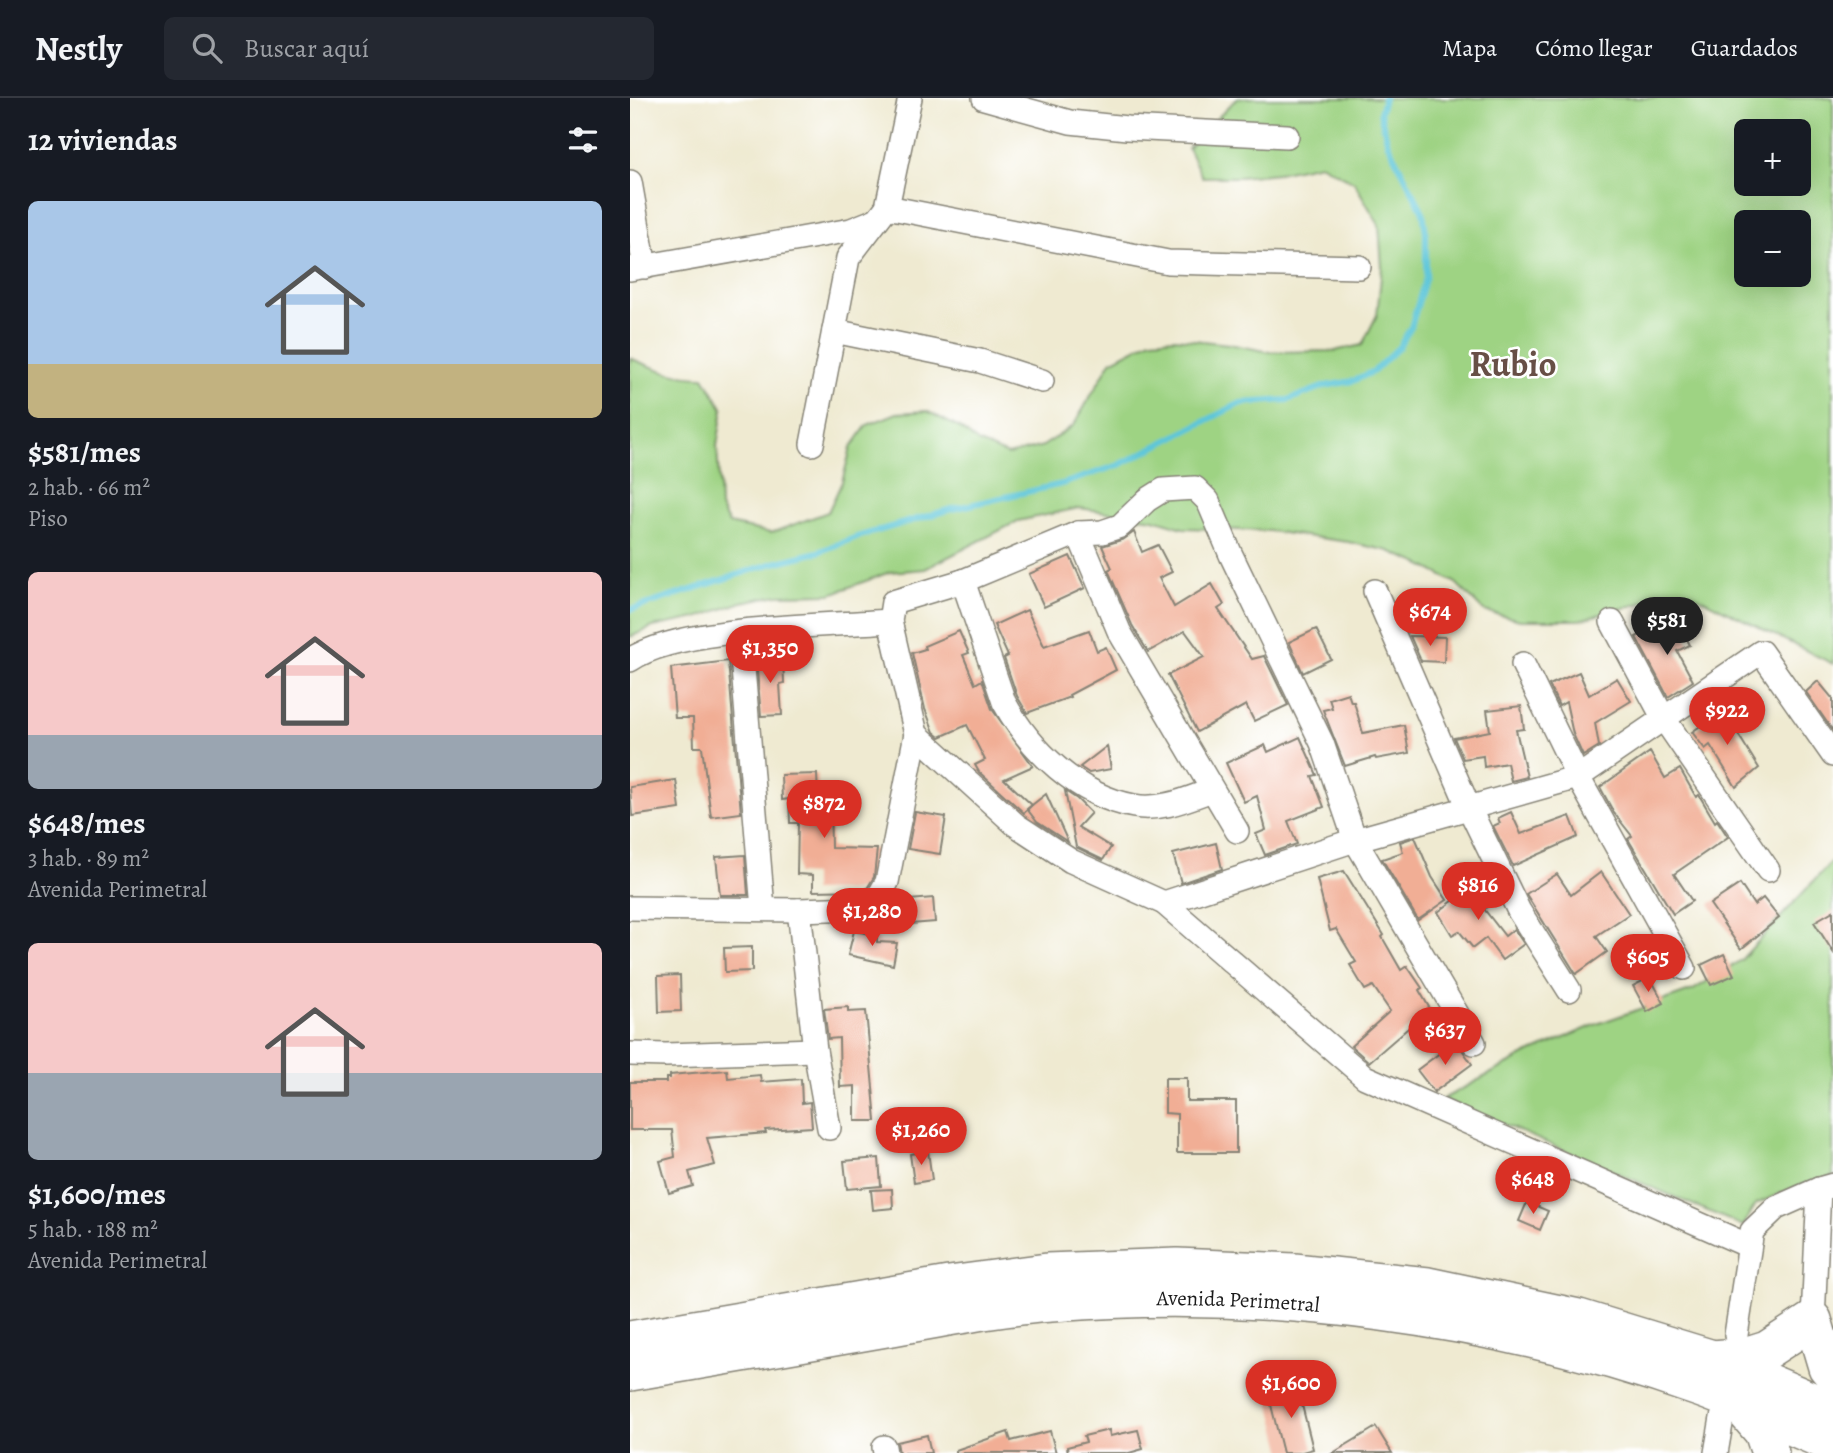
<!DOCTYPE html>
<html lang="es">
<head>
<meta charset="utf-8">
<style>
  :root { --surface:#171b24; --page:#242831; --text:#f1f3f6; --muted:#9ea1a6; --line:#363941; --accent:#d93025 }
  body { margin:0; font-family:Alegreya,serif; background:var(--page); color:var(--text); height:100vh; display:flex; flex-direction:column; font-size:26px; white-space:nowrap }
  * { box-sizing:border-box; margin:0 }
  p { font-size:23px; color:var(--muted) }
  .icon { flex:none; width:38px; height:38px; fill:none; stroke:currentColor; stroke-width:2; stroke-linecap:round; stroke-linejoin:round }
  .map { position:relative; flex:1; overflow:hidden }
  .panel { display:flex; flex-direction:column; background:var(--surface); width:630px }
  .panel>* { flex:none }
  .buttons { position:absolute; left:1104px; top:21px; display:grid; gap:14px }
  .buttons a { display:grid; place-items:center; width:77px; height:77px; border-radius:10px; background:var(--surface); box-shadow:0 7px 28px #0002; font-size:35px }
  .price { position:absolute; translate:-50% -60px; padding:0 16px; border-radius:24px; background:var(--accent); color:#fff; font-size:23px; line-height:46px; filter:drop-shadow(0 2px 4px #0008) }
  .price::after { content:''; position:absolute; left:50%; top:42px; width:21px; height:16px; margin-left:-10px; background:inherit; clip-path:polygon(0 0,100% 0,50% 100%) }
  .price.active { background:#222; color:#fff }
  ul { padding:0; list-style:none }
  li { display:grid; align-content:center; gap:14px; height:371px; padding:0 28px }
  li span { display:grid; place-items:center; height:217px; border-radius:10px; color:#555 }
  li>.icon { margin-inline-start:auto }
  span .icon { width:126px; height:126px; fill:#fffc; stroke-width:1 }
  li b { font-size:30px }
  h2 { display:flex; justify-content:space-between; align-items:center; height:84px; padding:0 28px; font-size:30px }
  header { display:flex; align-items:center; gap:42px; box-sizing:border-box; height:98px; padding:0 35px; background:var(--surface); border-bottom:2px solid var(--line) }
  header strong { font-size:33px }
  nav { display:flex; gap:38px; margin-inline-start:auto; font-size:24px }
  .search { width:490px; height:63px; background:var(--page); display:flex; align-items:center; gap:18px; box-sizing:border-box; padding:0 24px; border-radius:10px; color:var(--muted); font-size:26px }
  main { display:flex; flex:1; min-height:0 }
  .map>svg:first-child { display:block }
  .green { fill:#9ed383; stroke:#5d7850; stroke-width:2; fill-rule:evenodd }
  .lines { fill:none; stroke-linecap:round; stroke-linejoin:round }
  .stream { stroke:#5dc6d9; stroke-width:6 }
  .building { fill:#f1ae95 }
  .minor-casing { stroke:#868376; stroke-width:26 }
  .primary-casing { stroke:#868376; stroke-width:40 }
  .minor { stroke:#fff; stroke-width:23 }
  .primary { stroke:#fff; stroke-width:37 }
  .labels { text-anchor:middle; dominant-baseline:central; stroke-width:5; stroke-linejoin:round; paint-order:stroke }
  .street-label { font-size:21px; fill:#1c1c1c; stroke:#fff }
  .town-label { font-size:35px; font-weight:bold; fill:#674f46; stroke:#fff }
</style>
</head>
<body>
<header>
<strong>Nestly</strong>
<div class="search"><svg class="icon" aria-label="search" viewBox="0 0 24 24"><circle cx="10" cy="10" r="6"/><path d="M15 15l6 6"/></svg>Buscar aquí</div>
<nav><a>Mapa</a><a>Cómo llegar</a><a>Guardados</a></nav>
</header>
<main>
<section class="panel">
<h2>12 viviendas<svg class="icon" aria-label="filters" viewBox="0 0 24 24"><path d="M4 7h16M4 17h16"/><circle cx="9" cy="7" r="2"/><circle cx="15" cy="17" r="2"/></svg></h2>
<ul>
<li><span style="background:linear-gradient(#a9c7e8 75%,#c2b280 0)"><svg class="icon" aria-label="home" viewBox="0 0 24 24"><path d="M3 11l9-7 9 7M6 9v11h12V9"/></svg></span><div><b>$581/mes</b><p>2 hab. · 66 m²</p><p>Piso</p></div></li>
<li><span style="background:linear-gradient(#f6c9c9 75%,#9aa5b1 0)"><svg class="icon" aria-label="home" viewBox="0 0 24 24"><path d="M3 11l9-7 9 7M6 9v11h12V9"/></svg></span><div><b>$648/mes</b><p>3 hab. · 89 m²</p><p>Avenida Perimetral</p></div></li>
<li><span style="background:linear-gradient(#f6c9c9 60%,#9aa5b1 0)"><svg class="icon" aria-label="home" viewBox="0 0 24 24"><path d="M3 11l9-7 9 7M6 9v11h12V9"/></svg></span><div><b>$1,600/mes</b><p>5 hab. · 188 m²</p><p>Avenida Perimetral</p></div></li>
</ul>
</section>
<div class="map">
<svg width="1203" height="1355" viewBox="0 0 1203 1355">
  <rect width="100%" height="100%" fill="#fff"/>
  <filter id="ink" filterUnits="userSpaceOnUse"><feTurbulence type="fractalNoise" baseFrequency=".0143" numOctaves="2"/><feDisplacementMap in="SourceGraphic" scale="14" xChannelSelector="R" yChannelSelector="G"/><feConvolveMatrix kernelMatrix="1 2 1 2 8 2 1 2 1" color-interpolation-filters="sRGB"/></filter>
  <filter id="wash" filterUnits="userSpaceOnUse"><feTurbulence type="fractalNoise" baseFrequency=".00686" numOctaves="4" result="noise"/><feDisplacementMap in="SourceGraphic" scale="28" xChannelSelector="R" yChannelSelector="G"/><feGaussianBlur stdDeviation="1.57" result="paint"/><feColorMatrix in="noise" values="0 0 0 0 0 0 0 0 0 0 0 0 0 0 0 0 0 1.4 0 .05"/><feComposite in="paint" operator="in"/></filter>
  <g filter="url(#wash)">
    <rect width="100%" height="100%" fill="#efead1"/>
    <g class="green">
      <path d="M 607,0 L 1203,0 L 1203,566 L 1060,495 L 1027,501 L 949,522 L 890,522 L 854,513 L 826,485 L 792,467 L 759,453 L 718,444 L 639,433 L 553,430 L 524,421 L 449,410 L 388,423 L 295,471 L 260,474 L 201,496 L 148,497 L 112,504 L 67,520 L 23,529 L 0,539 L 0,260 C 25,271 47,279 74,279 L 93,311 L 87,348 L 89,382 L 90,409 L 99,426 L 141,435 L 198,414 L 212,384 L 221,350 L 237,327 L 267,315 L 297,313 L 328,329 L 349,345 L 378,357 L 413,348 L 444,327 L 481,263 L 521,242 L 545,240 L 599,246 L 640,254 L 704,253 L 732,247 L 747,217 L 752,169 L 749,127 L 724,84 L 690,66 L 648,75 L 610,79 L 572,79 L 558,50 ZM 1116,33 L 1169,33 L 1169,86 L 1116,86 ZM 1116,124 L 1169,124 L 1169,177 L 1116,177 Z"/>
      <path d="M 1203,762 L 1203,1078 L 1165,1089 L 1126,1106 L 1113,1128 L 813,1001 L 897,956 L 967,926 L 1063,892 L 1111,862 Z"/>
    </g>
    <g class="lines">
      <path class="stream" d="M 0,512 L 140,466 L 188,454 L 227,439 L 318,412 L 432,386 L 489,367 L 611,305 L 658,302 L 695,288 L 723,283 L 744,273 L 769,249 L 781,229 L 796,178 L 796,135 L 793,114 L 758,46 L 750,15 L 754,0"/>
    </g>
    <g id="blocks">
      <g class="building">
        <path d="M 504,434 L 512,454 L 528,447 L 542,474 L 529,480 L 544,509 L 582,486 L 594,507 L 588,511 L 622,561 L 634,558 L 658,607 L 624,623 L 616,607 L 567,634 L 538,577 L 574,559 L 555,533 L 518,554 L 502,527 L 478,472 L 482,470 L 472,448 L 494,441 Z"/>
        <path d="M 440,458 L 455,490 L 414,509 L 399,476 Z"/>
        <path d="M 397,512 L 414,548 L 459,532 L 467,553 L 476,549 L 486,572 L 439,597 L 440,599 L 397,615 L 387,598 L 374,560 L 378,558 L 364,527 Z"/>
        <path d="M 1049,526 L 1060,547 L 1047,553 L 1063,583 L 1038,599 L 1006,539 L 1028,528 L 1031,535 Z"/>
        <path d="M 686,531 L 701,561 L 673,575 L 659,544 Z"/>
        <path d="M 329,533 L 339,555 L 333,557 L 345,586 L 352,582 L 362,611 L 403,668 L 374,681 L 402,707 L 394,715 L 349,674 L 345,667 L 355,662 L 337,627 L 310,639 L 304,634 L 295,611 L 282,555 L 295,551 L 294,548 Z"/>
        <path d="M 780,538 L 815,539 L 814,564 L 791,563 Z"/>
        <path d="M 153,559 L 154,585 L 150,586 L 152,617 L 131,618 L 126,561 Z"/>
        <path d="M 98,563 L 111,715 L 81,719 L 72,649 L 64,649 L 63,620 L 45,620 L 41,570 Z"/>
        <path d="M 949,574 L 959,597 L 987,580 L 1001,603 L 965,625 L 969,648 L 953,658 L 943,636 L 936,604 L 929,608 L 919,587 Z"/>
        <path d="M 1188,583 L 1203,601 L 1203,633 L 1176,594 Z"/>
        <path d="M 718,595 L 721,604 L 724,604 L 733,635 L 774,627 L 779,655 L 746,661 L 745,659 L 715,668 L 693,612 L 702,610 L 699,601 Z"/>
        <path d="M 891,608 L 894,631 L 886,632 L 897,679 L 881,683 L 877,665 L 854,669 L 853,658 L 833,661 L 824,640 L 860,633 L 857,612 Z"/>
        <path d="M 1093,612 L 1129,670 L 1106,689 L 1080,647 L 1075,651 L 1062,634 Z"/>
        <path d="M 670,639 L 687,677 L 682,678 L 694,709 L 658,723 L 667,746 L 635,757 L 626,736 L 636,732 L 627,698 L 614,704 L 596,665 L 635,647 L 638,654 Z"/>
        <path d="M 477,648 L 481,671 L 459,675 L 450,669 Z"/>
        <path d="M 1020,654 L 1035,680 L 1050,671 L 1066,699 L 1069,697 L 1085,724 L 1087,722 L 1098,739 L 1044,776 L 1062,803 L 1043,816 L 998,741 L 1002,738 L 984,715 L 970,689 Z"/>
        <path d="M 187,676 L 188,699 L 200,698 L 201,750 L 247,751 L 244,779 L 236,792 L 183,793 L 183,777 L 167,776 L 168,725 L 160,725 L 159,701 L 152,702 L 151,677 Z"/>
        <path d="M 46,682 L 50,711 L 2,718 L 0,689 Z"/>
        <path d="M 435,693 L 447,701 L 461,715 L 448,729 L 481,749 L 473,762 L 446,749 Z"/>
        <path d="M 416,696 L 438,744 L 407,724 L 397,711 Z"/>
        <path d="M 285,714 L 316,719 L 310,756 L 278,751 Z"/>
        <path d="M 881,714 L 891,736 L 940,718 L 948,739 L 883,768 L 863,728 L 870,725 L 868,720 Z"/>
        <path d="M 785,739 L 802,779 L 817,802 L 788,822 L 752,761 L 773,754 L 770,744 Z"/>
        <path d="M 586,745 L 592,771 L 551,785 L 543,756 Z"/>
        <path d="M 115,757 L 118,797 L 90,797 L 86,759 Z"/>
        <path d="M 714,773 L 754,837 L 752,839 L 771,872 L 777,868 L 792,890 L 789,892 L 803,916 L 777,931 L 739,964 L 721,948 L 760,913 L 743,888 L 735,892 L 720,867 L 726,864 L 706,831 L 700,833 L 687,781 Z"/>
        <path d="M 971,774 L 999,816 L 966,838 L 977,854 L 946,876 L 896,796 L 927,776 L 941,797 Z"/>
        <path d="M 850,783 L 864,804 L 854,811 L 875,838 L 884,831 L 894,846 L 872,862 L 856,840 L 843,850 L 829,833 L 822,837 L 808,814 Z"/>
        <path d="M 1110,786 L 1124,807 L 1133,800 L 1149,820 L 1111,851 L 1080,806 Z"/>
        <path d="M 303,800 L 305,824 L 269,827 L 267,803 Z"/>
        <path d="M 1203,813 L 1203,854 L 1184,824 Z"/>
        <path d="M 224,833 L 247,837 L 247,844 L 267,845 L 263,867 L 218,857 Z"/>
        <path d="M 122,849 L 122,873 L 95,874 L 94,850 Z"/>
        <path d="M 1094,856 L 1104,877 L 1081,887 L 1071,867 Z"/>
        <path d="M 50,877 L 51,913 L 29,914 L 28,878 Z"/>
        <path d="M 1020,879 L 1034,905 L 1017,914 L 1003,888 Z"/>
        <path d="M 218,909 L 218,914 L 236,913 L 246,1023 L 225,1023 L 225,988 L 210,989 L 209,940 L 198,941 L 194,911 Z"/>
        <path d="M 826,943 L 842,966 L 804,994 L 787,972 Z"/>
        <path d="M 97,972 L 98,980 L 130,977 L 131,984 L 171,981 L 172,1005 L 180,1004 L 182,1029 L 135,1032 L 136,1035 L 77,1040 L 85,1067 L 59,1074 L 63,1088 L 39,1095 L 30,1063 L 45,1059 L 42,1032 L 0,1032 L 0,984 L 36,984 L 36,980 L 40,980 L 40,977 Z"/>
        <path d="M 535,980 L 557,980 L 557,1003 L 606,1003 L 606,1055 L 547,1055 L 547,1016 L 535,1015 Z"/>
        <path d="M 298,1053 L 302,1082 L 284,1085 L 280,1056 Z"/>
        <path d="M 249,1060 L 251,1088 L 217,1091 L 214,1063 Z"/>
        <path d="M 262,1091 L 263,1110 L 243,1112 L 241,1092 Z"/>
        <path d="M 897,1104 L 918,1113 L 910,1132 L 889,1123 Z"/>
        <path d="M 667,1287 L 683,1351 L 669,1355 L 653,1355 L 638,1295 Z"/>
        <path d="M 746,1329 L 762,1355 L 703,1355 Z"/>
        <path d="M 479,1332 L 480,1338 L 508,1332 L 513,1351 L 499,1355 L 438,1355 L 437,1349 L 456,1344 L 454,1338 Z"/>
        <path d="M 420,1333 L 426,1355 L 326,1355 L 326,1352 L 378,1334 L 381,1343 Z"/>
        <path d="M 297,1337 L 301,1355 L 269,1355 L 267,1344 Z"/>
      </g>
    </g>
  </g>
  <g filter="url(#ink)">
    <use href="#blocks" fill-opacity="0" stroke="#868376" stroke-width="2"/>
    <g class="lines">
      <defs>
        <g id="minor">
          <path d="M 354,0 L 440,24 L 497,30 L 657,38"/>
          <path d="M 0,84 L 15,169"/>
          <path d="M 257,109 L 538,164 L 729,169"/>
          <path d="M 0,171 L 221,132 L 246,122"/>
          <path d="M 204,233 L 350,263 L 412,283"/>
          <path d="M 182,346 L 218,160 L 257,109 L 280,0"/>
          <path d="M 448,435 L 489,533 L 607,733"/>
          <path d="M 333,483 L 374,604 C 400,652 448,698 504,708 C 531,713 557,701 582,692"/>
          <path d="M 745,493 L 839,710 L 889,813 L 939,892"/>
          <path d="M 982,524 L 1034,621 L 1138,772"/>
          <path d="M 110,534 L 133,811"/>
          <path d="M 0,562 C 49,528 196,528 260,523"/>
          <path d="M 893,566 L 948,679 L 1054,870"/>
          <path d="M 534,805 L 725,742 L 948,679 L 1131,554 L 1203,657"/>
          <path d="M 0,810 L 169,812 L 227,810 L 246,803 L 257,784 L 286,636"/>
          <path d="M 169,812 L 185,952 L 199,1030"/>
          <path d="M 844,945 L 725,742 L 692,645 L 601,457 L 578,403 L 565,390 L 533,392 L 517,402 L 490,428 L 472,434 L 448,435 L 333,483 L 263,504 L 260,523 L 286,636 L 386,727 L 441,763 L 534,805 L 735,979 L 1119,1148"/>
          <path d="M 0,956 L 36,957 L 185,952"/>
          <path d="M 1183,1222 L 1189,1091"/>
          <path d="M 1106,1237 L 1122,1133 L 1146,1110 L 1189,1091 L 1203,1087"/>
          <path d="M 254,1349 L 255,1355"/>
          <path d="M 1086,1355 L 1092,1320"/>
        </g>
        <g id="primary">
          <path d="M 0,1242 L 319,1187 L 417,1174 L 547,1169 L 664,1174 L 798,1188 L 949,1220 L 1083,1261 L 1203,1312"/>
          <path d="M 1083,1261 L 1118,1258 L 1137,1252 L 1183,1222 L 1197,1269 L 1203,1276"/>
          <path id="s1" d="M 0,1274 C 85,1260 171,1245 256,1230 C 310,1221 366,1209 421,1205 C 639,1188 865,1217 1072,1291 C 1116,1307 1159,1328 1203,1346"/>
          <path d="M 1110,1307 L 1133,1334 L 1140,1355"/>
        </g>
      </defs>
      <use href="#minor" class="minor-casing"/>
      <use href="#primary" class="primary-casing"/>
      <use href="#minor" class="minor"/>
      <use href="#primary" class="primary"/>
    </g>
  </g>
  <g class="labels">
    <g class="street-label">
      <text stroke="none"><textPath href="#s1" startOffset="614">Avenida Perimetral</textPath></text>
    </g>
    <g class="town-label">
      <text x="883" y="266">Rubio</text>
    </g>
  </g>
</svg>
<div class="buttons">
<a>+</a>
<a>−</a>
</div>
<b class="price" style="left:800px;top:550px">$674</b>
<b class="price active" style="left:1037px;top:559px">$581</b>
<b class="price" style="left:140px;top:587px">$1,350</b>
<b class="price" style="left:1097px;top:649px">$922</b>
<b class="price" style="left:194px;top:742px">$872</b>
<b class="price" style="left:848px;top:824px">$816</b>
<b class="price" style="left:242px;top:850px">$1,280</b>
<b class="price" style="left:1018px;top:896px">$605</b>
<b class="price" style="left:815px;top:969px">$637</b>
<b class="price" style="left:291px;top:1069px">$1,260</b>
<b class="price" style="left:903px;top:1118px">$648</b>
<b class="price" style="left:661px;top:1322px">$1,600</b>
</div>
</main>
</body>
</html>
